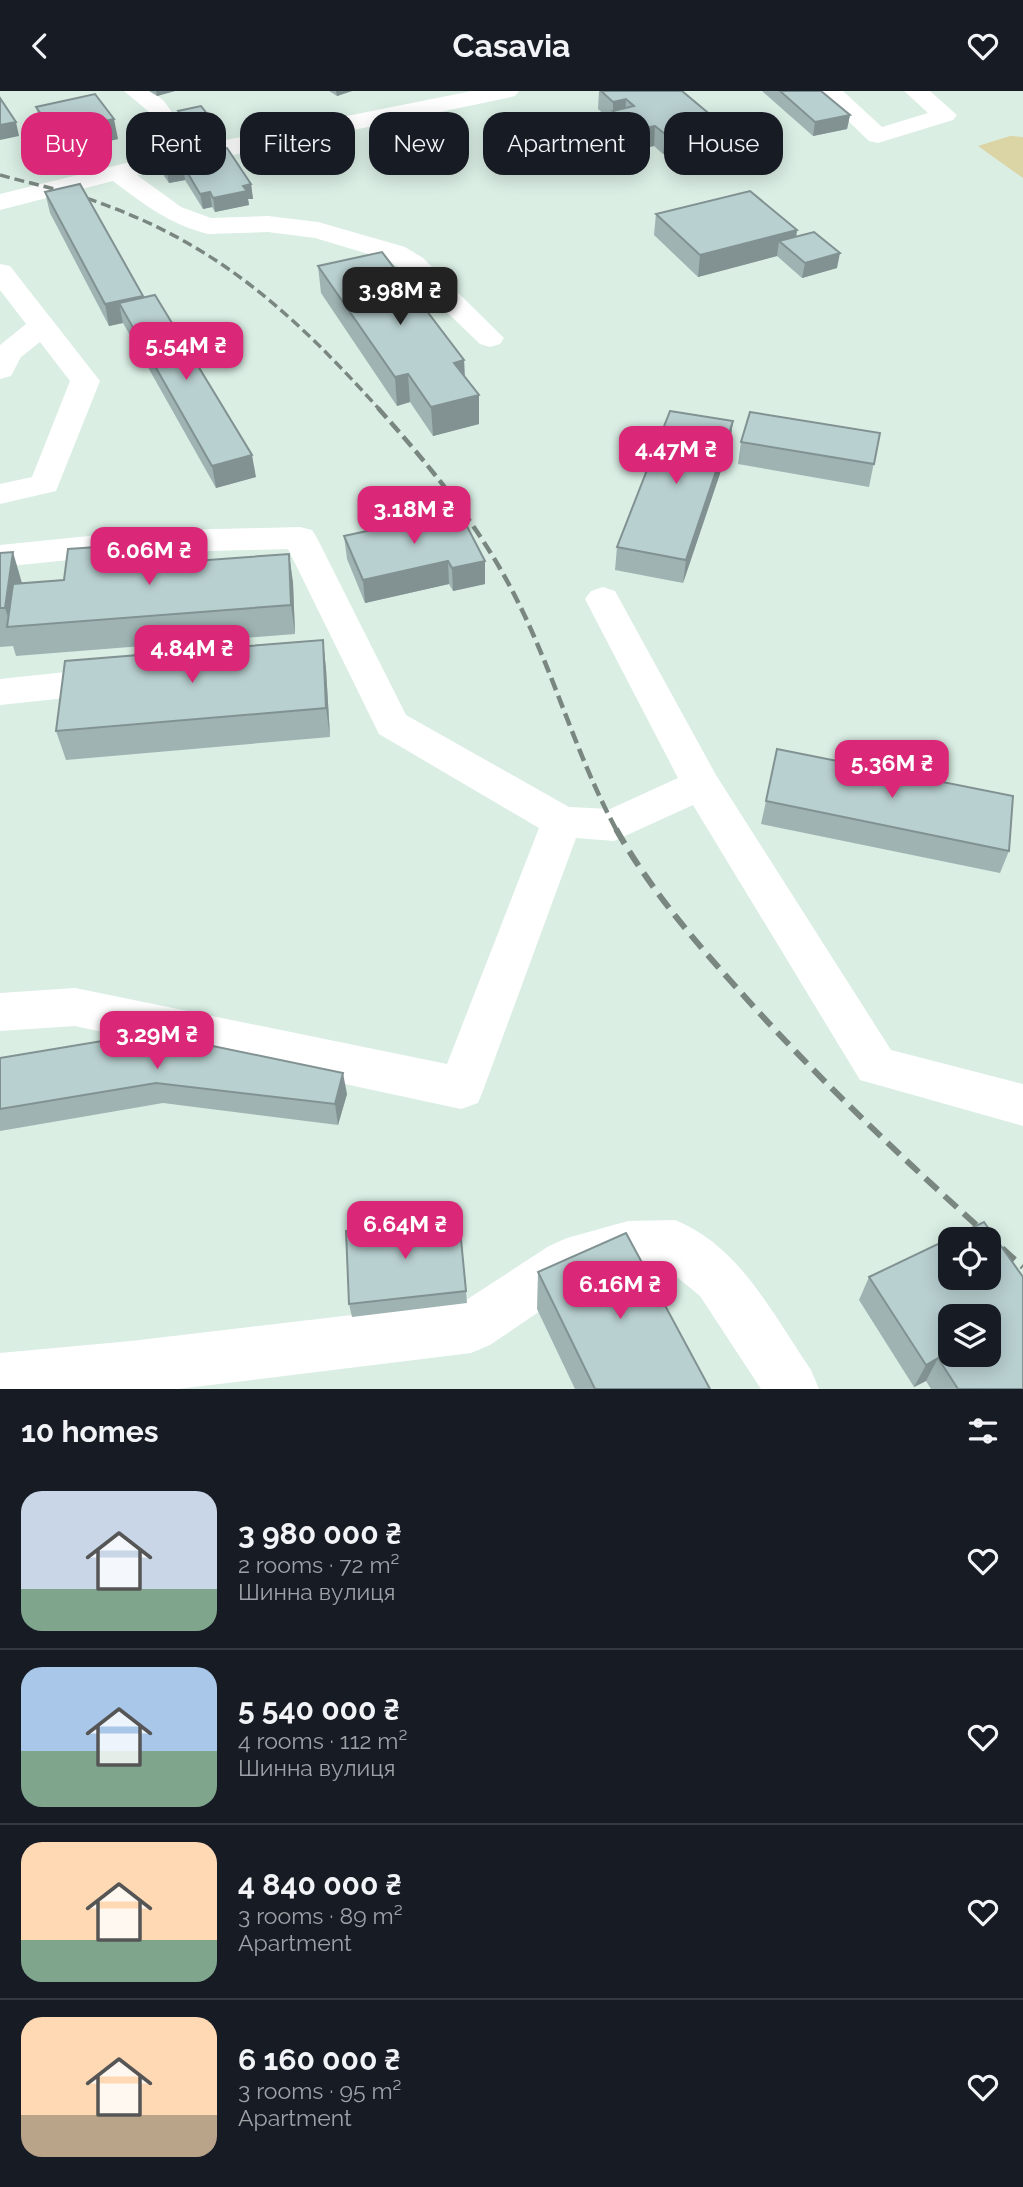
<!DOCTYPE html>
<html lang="en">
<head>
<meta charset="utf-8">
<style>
  :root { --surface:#171b24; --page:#242831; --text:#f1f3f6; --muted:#9ea1a6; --line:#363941; --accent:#db2777 }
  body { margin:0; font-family:Raleway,sans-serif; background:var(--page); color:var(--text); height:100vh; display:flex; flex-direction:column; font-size:26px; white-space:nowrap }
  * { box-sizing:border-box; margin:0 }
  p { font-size:23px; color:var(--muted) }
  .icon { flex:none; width:38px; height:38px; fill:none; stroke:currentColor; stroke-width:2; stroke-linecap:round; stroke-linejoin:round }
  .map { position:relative; height:1298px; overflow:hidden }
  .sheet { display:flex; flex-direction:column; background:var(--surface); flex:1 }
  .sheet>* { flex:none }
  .top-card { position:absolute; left:21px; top:21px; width:982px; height:63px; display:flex; gap:14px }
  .fabs { position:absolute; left:938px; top:1136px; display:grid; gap:14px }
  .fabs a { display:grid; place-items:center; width:63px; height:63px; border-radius:14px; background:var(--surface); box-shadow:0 4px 18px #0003; font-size:35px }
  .price { position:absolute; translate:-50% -60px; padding:0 16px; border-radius:14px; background:var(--accent); color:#fff; font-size:23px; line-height:46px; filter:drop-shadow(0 2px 4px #0008) }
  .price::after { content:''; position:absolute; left:50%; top:42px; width:21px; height:16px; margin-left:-10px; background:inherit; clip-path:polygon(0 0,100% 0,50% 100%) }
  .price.active { background:#222; color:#fff }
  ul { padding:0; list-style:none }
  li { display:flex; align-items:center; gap:21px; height:175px; padding:0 21px }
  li+li { border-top:2px solid var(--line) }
  li span { display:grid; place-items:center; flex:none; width:196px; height:140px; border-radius:21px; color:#555 }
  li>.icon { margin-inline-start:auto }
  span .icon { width:84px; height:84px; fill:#fffc; stroke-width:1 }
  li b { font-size:30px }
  h2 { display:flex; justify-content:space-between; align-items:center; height:84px; padding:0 21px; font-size:30px }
  .tag { padding:0 24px; border-radius:21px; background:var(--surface); box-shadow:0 4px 18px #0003; font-size:24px; line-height:63px }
  .tag.active { background:var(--accent); color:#fff }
  header { display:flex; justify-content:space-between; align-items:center; height:91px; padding:0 21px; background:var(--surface); font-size:32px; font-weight:700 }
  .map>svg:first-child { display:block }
  .green { fill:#dbd4a5 }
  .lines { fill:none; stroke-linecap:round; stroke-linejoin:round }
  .minor { fill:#fff; fill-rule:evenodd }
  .rail-far2 { stroke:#7a8781; stroke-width:3.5; stroke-dasharray:10 5; stroke-linecap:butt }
  .rail-far1 { stroke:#7a8781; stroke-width:4.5; stroke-dasharray:13 6; stroke-linecap:butt }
  .rail { stroke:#7a8781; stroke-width:6; stroke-dasharray:17 9; stroke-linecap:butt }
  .wall { fill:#9fb3b3 }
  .shaded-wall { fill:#829292 }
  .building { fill:#b9d0d0; stroke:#829292; stroke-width:2; fill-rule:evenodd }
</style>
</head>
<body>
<header><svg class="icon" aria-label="back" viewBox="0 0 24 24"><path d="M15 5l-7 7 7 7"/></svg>Casavia<svg class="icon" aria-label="heart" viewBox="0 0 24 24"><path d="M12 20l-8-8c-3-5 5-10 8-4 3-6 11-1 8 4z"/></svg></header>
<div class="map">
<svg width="1023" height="1298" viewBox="0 0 1023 1298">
  <rect width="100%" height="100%" fill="#daeee4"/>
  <path class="green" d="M 1010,45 L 1023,46 L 1023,87 L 978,55 Z"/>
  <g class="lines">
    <g class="minor">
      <path d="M 124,0 L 151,0 L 164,10 L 196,55 L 472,0 L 519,0 L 515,5 L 507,7 L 137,84 L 181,116 L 211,127 L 268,125 L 318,131 L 405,156 L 423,167 L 504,247 L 500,253 L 490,256 L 480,253 L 403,179 L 385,168 L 315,147 L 268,141 L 208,143 C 169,133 145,114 113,90 L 0,119 L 0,103 L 175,60 L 148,20 Z"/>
      <path d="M 817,0 L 843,0 L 882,36 L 928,22 L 904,0 L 930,0 L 957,24 L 953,29 L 878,52 L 869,50 Z"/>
      <path d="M 0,173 L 10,175 L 100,290 L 56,400 L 0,413 L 0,393 L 32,386 L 70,290 L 40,251 L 21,266 L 11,285 L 0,288 L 0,254 L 26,233 L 0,199 Z"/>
      <path d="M 300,436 L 312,439 L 317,447 L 406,624 L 569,716 L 610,718 L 678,687 L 585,508 L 591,500 L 603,496 L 615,500 L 716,684 L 891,959 L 1023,993 L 1023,1035 L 860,989 L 693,714 L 614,750 L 576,747 L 484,997 L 478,1012 L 461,1018 L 75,935 L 0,940 L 0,902 L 75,897 L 447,973 L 539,737 L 379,643 L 288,458 L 138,462 L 0,476 L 0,454 L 138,440 Z"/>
      <path d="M 113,576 L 126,580 L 132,589 L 126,598 L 113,602 L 0,614 L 0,588 Z"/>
      <path d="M 675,1129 C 740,1155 773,1224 811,1279 L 819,1298 L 761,1298 L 700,1205 L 666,1177 L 628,1178 L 580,1193 L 490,1254 L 471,1262 L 178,1298 L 0,1298 L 0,1262 L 131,1250 L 463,1211 L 549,1155 L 567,1147 L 628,1130 Z"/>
    </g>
    <path class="rail-far2" d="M 0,84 C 36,94 73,101 108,115 C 224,158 299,229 379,318"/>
    <path class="rail-far1" d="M 378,317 C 430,375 480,436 515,505 C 554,581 576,665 617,740"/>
    <path class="rail" d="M 616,738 C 651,800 698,854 745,906 C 831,1002 927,1090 1023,1176"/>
  </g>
  <g class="wall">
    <path d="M 149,0 L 175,0 L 157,5 Z"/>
    <path d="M 329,0 L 352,0 L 337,5 Z"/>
    <path d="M 599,0 L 682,0 L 717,52 L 663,63 L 654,55 L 633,59 L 612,40 L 612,31 L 598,18 Z"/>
    <path d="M 762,0 L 821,0 L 850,24 L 847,38 L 813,45 Z"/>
    <path d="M 36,16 L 118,48 L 59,61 L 41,36 Z"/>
    <path d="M 178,20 L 212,29 L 213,37 L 190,41 L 180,27 Z"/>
    <path d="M 162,70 L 251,93 L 253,108 L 248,108 L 249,114 L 215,121 L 212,116 L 203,118 L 185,89 L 169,92 L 164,85 Z"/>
    <path d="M 45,101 L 143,205 L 256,386 L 216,397 L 123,232 L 109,235 L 50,122 Z"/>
    <path d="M 656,123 L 797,139 L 796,146 L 837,177 L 802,187 L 777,165 L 698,186 L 654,144 Z"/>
    <path d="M 318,175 L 464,269 L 465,286 L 479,304 L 479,333 L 433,345 L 410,311 L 397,315 L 321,202 Z"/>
    <path d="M 733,330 L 730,353 L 683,492 L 615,479 L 617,456 Z"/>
    <path d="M 880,342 L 869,396 L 738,373 L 741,351 Z"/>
    <path d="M 344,445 L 485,470 L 485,493 L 453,500 L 449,493 L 365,512 L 347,468 Z"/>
    <path d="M 156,452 L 160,473 L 289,463 L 293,492 L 295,543 L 16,565 L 13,555 L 0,556 L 0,462 L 22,492 L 64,489 Z"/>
    <path d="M 323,549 L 326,578 L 330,646 L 66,669 L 56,640 Z"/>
    <path d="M 766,710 L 1009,760 L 1000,782 L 761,733 Z"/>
    <path d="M 0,967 L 347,1003 L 338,1034 L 163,1012 L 0,1040 Z"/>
    <path d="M 538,1181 L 710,1298 L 575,1298 L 537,1218 Z"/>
    <path d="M 869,1186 L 1023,1298 L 931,1298 L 926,1290 L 914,1296 L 859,1209 Z"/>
    <path d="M 466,1200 L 467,1212 L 352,1226 L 349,1213 Z"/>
  </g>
  <g class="shaded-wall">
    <path d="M 156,0 L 175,0 L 157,5 Z"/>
    <path d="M 336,0 L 352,0 L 337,5 Z"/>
    <path d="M 626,8 L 625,29 L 613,20 L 613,11 Z"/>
    <path d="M 850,24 L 847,38 L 813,45 L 815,31 Z"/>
    <path d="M 114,28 L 118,48 L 59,61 L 54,41 Z"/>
    <path d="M 212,29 L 213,37 L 190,41 L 189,34 Z"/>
    <path d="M 16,31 L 19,45 L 0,49 L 0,34 Z"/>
    <path d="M 719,31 L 717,52 L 663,63 L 665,43 Z"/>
    <path d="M 655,35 L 654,55 L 633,59 L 634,39 Z"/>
    <path d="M 183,74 L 185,89 L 169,92 L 166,78 Z"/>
    <path d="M 251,93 L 253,108 L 248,108 L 249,114 L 215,121 L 213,107 L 243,95 Z"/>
    <path d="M 210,101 L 212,116 L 203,118 L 200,103 Z"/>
    <path d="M 797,139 L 794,161 L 779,150 L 777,165 L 698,186 L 700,164 Z"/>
    <path d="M 840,162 L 837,177 L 802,187 L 805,172 Z"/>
    <path d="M 143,205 L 147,227 L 119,212 L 123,232 L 109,235 L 105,213 Z"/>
    <path d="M 464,269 L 465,298 L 454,272 Z"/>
    <path d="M 408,283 L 410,311 L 397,315 L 395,286 Z"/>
    <path d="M 479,304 L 479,333 L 433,345 L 431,316 Z"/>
    <path d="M 733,330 L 730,353 L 683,492 L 686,469 Z"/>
    <path d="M 252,364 L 256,386 L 216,397 L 212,375 Z"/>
    <path d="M 156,452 L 162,481 L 154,473 Z"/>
    <path d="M 13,461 L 24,499 L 11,535 L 5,517 Z"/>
    <path d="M 289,463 L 293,492 L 295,543 L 291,514 Z"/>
    <path d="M 448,470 L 449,493 L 365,512 L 363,489 Z"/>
    <path d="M 485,470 L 485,493 L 453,500 L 452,477 Z"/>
    <path d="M 323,549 L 326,578 L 330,646 L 326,617 Z"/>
    <path d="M 343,982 L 347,1003 L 338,1034 L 335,1013 Z"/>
    <path d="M 938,1267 L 926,1290 L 914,1296 L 926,1274 Z"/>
  </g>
  <g class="building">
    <path d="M 601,0 L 682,0 L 719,31 L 665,43 L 655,35 L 634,39 L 613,20 L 634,15 L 626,8 L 613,11 Z"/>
    <path d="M 780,0 L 821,0 L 850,24 L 815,31 Z"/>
    <path d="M 95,3 L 114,28 L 54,41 L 36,16 Z"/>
    <path d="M 0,7 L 16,31 L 0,34 Z"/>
    <path d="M 201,15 L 212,29 L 189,34 L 178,20 Z"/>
    <path d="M 227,57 L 251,93 L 243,95 L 247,100 L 213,107 L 210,101 L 200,103 L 183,74 L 166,78 L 162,70 Z"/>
    <path d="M 80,93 L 143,205 L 105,213 L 45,101 Z"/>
    <path d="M 750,100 L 797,139 L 700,164 L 656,123 Z"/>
    <path d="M 814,141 L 840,162 L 805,172 L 779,150 Z"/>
    <path d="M 382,161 L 464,269 L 454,272 L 479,304 L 431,316 L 408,283 L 395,286 L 318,175 Z"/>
    <path d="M 155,204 L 252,364 L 212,375 L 119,212 Z"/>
    <path d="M 670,320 L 733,330 L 686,469 L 617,456 Z"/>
    <path d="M 750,321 L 880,342 L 874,373 L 741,351 Z"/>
    <path d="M 459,420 L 485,470 L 452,477 L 448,470 L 363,489 L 344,445 Z"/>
    <path d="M 156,452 L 154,473 L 289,463 L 291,514 L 7,536 L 13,493 L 64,489 L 68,458 Z"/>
    <path d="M 13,461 L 5,517 L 0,517 L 0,462 Z"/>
    <path d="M 323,549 L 326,617 L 56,640 L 65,570 Z"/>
    <path d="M 777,658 L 1013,705 L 1009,760 L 766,710 Z"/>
    <path d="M 150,942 L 343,982 L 335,1013 L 156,992 L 0,1018 L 0,967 Z"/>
    <path d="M 459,1128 L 466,1200 L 349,1213 L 346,1140 Z"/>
    <path d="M 984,1131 L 1023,1186 L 1023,1298 L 958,1298 L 938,1267 L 926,1274 L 869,1186 ZM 950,1148 L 989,1148 L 989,1186 L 950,1186 ZM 950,1225 L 989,1225 L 989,1264 L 950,1264 Z"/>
    <path d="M 626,1142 L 710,1298 L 595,1298 L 538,1181 Z"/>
  </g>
</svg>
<div class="fabs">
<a><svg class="icon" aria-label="locate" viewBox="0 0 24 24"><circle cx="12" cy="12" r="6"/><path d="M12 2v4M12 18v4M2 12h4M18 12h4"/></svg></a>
<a><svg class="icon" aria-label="layers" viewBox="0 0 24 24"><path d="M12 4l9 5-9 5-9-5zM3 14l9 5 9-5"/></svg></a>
</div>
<b class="price active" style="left:400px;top:236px">3.98M ₴</b>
<b class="price" style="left:186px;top:291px">5.54M ₴</b>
<b class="price" style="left:676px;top:395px">4.47M ₴</b>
<b class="price" style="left:414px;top:455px">3.18M ₴</b>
<b class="price" style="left:149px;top:496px">6.06M ₴</b>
<b class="price" style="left:192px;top:594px">4.84M ₴</b>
<b class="price" style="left:892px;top:709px">5.36M ₴</b>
<b class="price" style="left:157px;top:980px">3.29M ₴</b>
<b class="price" style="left:405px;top:1170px">6.64M ₴</b>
<b class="price" style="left:620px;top:1230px">6.16M ₴</b>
<div class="top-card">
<a class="tag active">Buy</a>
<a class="tag">Rent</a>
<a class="tag">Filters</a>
<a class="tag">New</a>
<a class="tag">Apartment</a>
<a class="tag">House</a>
</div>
</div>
<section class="sheet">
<h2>10 homes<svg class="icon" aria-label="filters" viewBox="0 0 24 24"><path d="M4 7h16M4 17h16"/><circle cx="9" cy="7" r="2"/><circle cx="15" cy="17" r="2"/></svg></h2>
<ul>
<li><span style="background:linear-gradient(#c9d6e8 70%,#7fa58c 0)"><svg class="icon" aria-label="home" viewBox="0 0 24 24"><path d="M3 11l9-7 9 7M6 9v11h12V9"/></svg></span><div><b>3 980 000 ₴</b><p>2 rooms · 72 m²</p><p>Шинна вулиця</p></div><svg class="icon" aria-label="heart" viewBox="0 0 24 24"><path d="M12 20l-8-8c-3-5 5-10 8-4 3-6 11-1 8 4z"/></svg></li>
<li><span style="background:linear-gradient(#a9c7e8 60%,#7fa58c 0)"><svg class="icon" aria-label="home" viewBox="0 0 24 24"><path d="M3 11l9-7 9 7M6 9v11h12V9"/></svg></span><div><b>5 540 000 ₴</b><p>4 rooms · 112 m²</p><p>Шинна вулиця</p></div><svg class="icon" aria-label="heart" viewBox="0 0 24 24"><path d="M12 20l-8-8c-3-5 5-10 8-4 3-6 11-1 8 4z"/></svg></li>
<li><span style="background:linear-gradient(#ffd9b3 70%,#7fa58c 0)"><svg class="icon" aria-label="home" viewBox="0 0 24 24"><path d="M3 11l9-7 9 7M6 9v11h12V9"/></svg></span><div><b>4 840 000 ₴</b><p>3 rooms · 89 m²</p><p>Apartment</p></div><svg class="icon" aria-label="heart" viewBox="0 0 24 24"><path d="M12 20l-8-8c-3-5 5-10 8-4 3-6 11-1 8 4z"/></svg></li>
<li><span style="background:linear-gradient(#ffd9b3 70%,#b9a48a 0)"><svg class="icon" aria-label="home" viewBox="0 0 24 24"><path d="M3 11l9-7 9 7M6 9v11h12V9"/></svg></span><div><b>6 160 000 ₴</b><p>3 rooms · 95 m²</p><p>Apartment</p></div><svg class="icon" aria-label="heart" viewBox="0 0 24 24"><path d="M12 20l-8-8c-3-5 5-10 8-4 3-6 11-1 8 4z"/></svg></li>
</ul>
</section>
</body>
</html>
